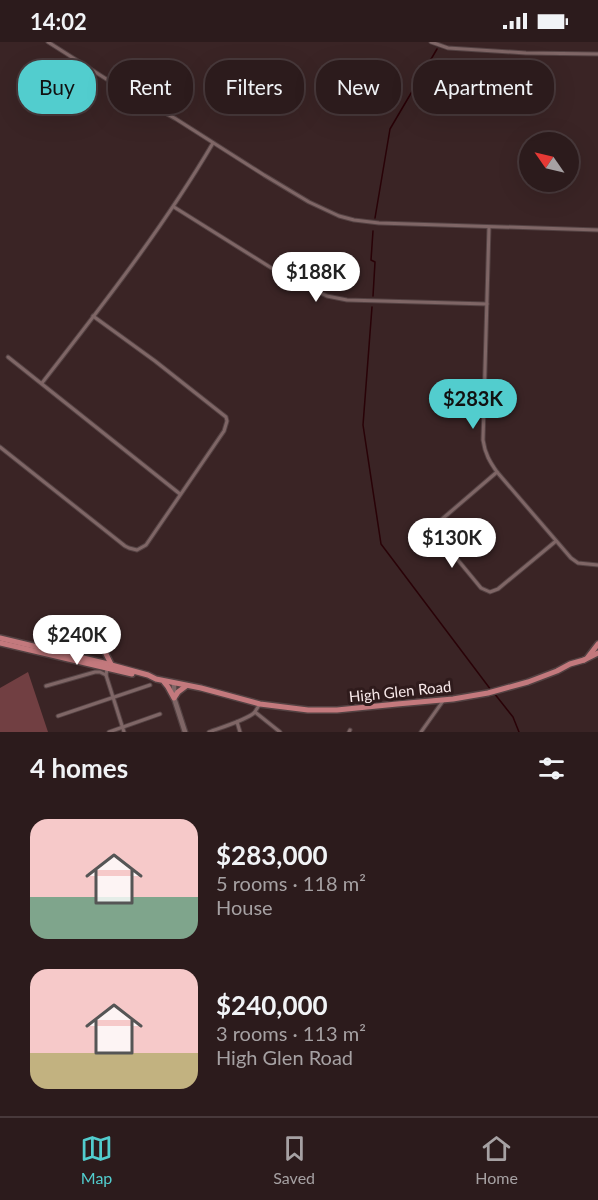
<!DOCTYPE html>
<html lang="en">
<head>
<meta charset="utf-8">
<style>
  :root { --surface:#2c1b1c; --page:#342425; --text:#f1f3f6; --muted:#a6a1a3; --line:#48393b; --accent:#52cdce }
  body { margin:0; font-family:Lato,sans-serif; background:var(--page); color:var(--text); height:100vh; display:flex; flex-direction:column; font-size:22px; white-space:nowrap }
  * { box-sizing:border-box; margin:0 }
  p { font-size:20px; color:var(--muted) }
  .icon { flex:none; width:33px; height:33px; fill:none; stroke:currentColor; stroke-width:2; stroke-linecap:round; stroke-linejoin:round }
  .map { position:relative; height:690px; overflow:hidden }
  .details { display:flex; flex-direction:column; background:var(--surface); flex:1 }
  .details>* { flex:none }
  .top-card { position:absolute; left:18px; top:18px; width:562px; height:54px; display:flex; gap:12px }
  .needle { width:39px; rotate:304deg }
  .controls { position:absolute; left:519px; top:90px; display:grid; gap:12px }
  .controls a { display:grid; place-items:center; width:60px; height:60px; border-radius:50%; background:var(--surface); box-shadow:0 6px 24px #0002,0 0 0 2px var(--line); font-size:30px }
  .price { position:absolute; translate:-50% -51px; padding:0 14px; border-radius:21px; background:#fff; color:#222; font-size:20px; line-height:39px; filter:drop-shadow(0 2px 3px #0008) }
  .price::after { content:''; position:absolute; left:50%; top:36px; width:18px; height:14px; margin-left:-9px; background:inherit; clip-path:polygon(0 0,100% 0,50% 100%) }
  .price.current { background:var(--accent); color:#111 }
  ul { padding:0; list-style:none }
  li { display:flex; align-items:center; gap:18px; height:150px; padding:0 30px }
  li span { display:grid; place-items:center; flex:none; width:168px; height:120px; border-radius:18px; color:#555 }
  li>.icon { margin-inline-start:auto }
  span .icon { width:72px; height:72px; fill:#fffc; stroke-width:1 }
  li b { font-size:26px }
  h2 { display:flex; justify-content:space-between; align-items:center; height:72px; padding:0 30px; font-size:26px }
  .pill { padding:0 21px; border-radius:24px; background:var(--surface); box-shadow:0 6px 24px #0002,0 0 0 2px var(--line); font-size:21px; line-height:54px }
  .pill.current { background:var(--accent); color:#111 }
  .status { display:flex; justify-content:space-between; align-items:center; height:42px; padding:0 30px; background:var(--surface); direction:ltr }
  .status svg { height:16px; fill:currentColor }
  .tabs { display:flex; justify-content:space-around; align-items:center; height:84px; border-top:2px solid var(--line); background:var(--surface); font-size:16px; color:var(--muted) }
  .tabs a { display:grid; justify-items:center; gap:3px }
  .tabs .current { color:var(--accent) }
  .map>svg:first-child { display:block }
  .green { fill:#713f42 }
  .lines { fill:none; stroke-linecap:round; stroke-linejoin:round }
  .stream { stroke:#290207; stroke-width:1.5 }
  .street-casing { stroke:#544243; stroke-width:5 }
  .secondary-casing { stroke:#544243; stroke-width:7 }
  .primary-casing { stroke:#544243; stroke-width:8 }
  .street { stroke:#7f6666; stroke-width:3 }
  .secondary { stroke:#7f6666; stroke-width:4.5 }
  .primary { stroke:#c3797d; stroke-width:5 }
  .labels { text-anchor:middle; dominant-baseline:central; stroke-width:6; stroke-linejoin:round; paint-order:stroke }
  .street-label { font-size:15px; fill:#f8e9ea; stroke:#2f1b1c }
</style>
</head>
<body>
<div class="status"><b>14:02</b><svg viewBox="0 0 49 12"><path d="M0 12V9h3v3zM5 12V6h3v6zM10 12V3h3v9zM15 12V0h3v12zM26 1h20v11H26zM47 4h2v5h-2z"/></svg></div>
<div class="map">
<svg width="598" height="690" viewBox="0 0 598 690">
  <rect width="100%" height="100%" fill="#3a2425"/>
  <path class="green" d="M 28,630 L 48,690 L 0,690 L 0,646 Z"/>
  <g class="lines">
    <g class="stream">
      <path d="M 375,176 L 390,87 L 437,7"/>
      <path d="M 373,254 L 375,220 L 371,218 L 373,189"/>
      <path d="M 372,265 L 363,383 L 381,502 L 491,648"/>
      <path d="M 494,651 L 513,675 L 519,690"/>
    </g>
    <defs>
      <g id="street">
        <path d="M 48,0 L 111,40 L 176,77 L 264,133 L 309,160 L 339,174 L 354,178 L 379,181 L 598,188"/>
        <path d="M 431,0 L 448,6 L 526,11 L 598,12"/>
        <path d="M 174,165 L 281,232 L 327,254 L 347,258 L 487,262"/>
        <path d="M 489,185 L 483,398 C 485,412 490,420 497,430 L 571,516 L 578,521 L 598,523"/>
        <path d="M 8,315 L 180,452"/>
        <path d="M 42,341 C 102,264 163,186 213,101"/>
        <path d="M 0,405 L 125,504 L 129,506 L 137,508 L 146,503 L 224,389 L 227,379 L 226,375 L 155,319 L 93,274"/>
        <path d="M 497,430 L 441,478 L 437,485 L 438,494 L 481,546 L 490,550 L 498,547 L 556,499"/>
        <path d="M 107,627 L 106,633 L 124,690"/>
        <path d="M 46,644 L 95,630 L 100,630 L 106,633"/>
        <path d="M 255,670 L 280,690"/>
        <path d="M 58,674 L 150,643"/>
        <path d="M 237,680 L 240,690"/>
        <path d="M 109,690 L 160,672"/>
        <path d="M 209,690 C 220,686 246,678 254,671 C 255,670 259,663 260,662"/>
        <path d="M 349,690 L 350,688"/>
        <path d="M 421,690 L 443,659"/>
      </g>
      <path id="secondary" d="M 174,641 L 174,656 L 185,690"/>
      <g id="primary">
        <path d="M 0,596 L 104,621 L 148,633 L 156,637 L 201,646 L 260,662 L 308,668 L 337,668 L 397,662 L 453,657 L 488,651 L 528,640 L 557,629 L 570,622 L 584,618"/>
        <path d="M 0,601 L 132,632"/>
        <path d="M 106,612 L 111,622"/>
        <path d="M 588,615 L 598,602"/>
        <path d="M 584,618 L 598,611"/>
        <path d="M 164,640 L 168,645 L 174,656 L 178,650 L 186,644"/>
      </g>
    </defs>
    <use href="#street" class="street-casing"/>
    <use href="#secondary" class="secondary-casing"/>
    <use href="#primary" class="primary-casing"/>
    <use href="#street" class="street"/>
    <use href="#secondary" class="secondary"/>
    <use href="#primary" class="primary"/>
  </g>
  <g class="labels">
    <g class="street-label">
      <text transform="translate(400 649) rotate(-6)">High Glen Road</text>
    </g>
  </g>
</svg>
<div class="controls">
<a><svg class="needle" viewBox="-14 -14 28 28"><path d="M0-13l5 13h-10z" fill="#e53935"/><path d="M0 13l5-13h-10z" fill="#a6a1a3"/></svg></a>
</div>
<b class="price" style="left:316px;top:261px">$188K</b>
<b class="price current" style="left:473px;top:388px">$283K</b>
<b class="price" style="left:452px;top:527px">$130K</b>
<b class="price" style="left:77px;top:624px">$240K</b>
<div class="top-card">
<a class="pill current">Buy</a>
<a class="pill">Rent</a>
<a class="pill">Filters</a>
<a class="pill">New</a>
<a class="pill">Apartment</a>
</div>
</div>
<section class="details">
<h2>4 homes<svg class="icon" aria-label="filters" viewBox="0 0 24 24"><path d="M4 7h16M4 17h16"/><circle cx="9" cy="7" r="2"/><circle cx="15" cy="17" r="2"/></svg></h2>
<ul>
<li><span style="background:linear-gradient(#f6c9c9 65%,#7fa58c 0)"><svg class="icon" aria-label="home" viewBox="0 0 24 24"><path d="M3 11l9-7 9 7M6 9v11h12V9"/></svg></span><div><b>$283,000</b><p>5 rooms · 118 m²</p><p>House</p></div></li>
<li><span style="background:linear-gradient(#f6c9c9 70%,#c2b280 0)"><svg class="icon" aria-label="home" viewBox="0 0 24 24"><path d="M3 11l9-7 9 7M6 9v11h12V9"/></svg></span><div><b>$240,000</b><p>3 rooms · 113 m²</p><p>High Glen Road</p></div></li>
</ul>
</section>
<nav class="tabs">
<a class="current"><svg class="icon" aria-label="map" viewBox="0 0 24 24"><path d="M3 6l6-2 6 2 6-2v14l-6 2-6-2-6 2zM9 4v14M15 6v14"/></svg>Map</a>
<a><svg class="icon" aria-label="saved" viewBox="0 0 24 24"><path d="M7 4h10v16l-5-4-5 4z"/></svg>Saved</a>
<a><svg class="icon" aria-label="home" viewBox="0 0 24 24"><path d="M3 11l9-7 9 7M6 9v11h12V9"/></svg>Home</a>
</nav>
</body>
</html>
